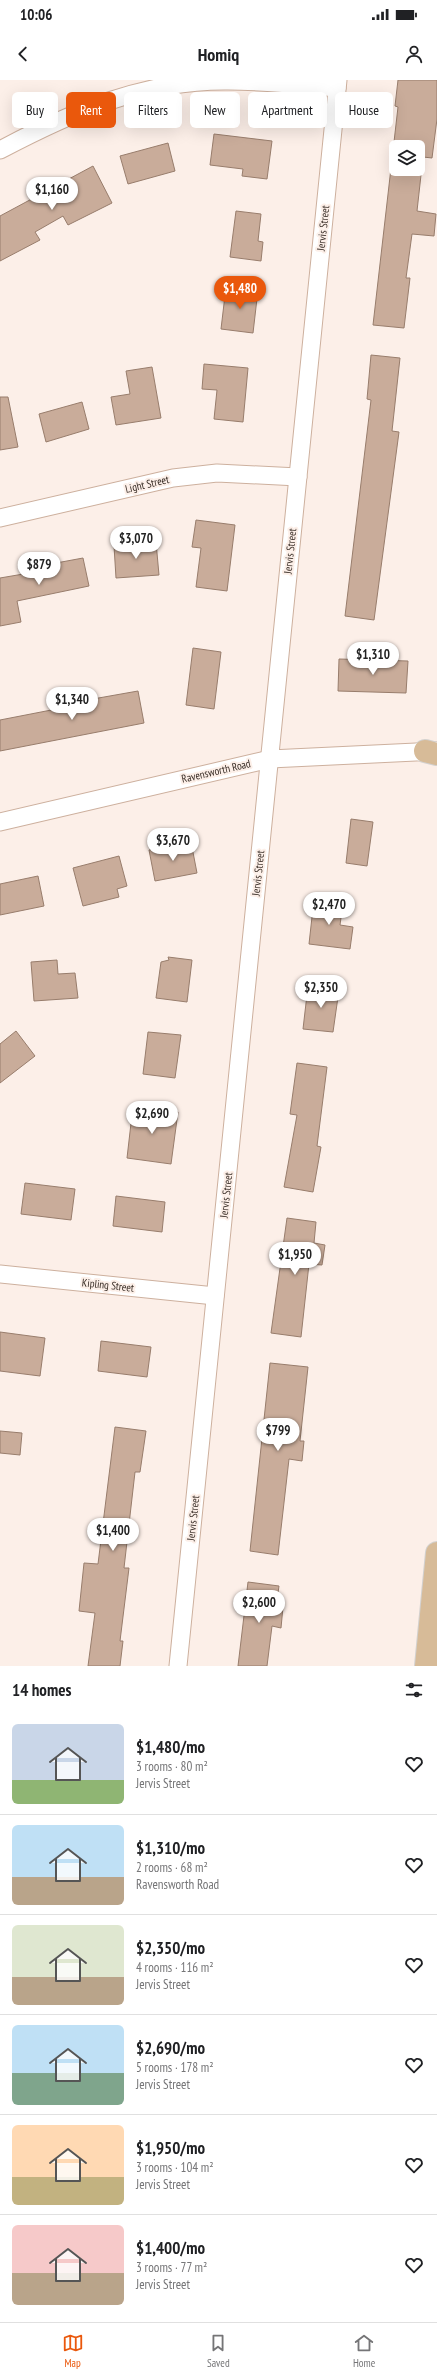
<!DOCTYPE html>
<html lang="en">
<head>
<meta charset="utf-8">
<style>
  :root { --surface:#fff; --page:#f6f6f6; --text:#202124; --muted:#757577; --line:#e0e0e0; --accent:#ea580c }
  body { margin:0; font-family:"PT Sans Narrow",sans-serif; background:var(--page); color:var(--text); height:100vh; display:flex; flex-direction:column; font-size:15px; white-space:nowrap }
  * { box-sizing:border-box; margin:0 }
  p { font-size:13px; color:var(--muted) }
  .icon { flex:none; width:22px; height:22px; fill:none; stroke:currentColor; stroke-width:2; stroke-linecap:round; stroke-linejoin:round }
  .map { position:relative; height:1586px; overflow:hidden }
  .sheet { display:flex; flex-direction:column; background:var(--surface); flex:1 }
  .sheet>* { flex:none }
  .guide { position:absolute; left:12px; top:12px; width:413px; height:36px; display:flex; gap:8px }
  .controls { position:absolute; left:389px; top:60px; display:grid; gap:8px }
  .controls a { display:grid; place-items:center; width:36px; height:36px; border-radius:6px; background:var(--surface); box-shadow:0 4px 16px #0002; font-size:20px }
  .price { position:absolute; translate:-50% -34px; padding:0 9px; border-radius:14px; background:#fff; color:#222; font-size:13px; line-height:26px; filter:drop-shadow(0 1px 2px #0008) }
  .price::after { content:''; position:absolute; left:50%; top:24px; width:12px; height:9px; margin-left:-6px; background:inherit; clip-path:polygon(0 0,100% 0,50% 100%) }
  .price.on { background:var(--accent); color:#fff }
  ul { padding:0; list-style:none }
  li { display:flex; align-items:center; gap:12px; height:100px; padding:0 12px }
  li+li { border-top:1px solid var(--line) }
  li span { display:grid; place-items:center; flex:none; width:112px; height:80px; border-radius:6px; color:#555 }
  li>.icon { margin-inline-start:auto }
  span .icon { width:48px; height:48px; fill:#fffc; stroke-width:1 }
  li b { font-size:17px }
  h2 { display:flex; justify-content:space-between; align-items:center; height:48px; padding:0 12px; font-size:17px }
  .tag { padding:0 14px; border-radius:6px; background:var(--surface); box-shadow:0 4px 16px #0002; font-size:14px; line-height:36px }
  .tag.on { background:var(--accent); color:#fff }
  .status { display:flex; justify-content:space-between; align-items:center; height:28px; padding:0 20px; background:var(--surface); direction:ltr }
  .status svg { height:11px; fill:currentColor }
  header { display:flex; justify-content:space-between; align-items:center; height:52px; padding:0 12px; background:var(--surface); font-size:18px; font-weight:800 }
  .dock { display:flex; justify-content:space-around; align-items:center; height:56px; border-top:1px solid var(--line); background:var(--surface); font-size:11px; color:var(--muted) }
  .dock a { display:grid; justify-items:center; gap:2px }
  .dock .on { color:var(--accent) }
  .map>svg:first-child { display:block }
  .building { fill:#c9ac9a; stroke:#987d6c; fill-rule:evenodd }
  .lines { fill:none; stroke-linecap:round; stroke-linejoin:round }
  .street-casing { stroke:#cdb09e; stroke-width:19 }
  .primary-casing { stroke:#d3d1cf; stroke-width:24 }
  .street { stroke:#fff; stroke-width:17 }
  .primary { stroke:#d7bb98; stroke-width:22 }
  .labels { text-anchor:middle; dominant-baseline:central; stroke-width:4; stroke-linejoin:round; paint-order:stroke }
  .street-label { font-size:11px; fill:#372c25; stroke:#fcefe8 }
</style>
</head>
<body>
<div class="status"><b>10:06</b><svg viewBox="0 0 49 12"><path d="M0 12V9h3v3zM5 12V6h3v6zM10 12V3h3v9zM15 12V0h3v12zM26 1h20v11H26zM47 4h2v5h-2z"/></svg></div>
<header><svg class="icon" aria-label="back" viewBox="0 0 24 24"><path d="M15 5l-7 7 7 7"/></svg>Homiq<svg class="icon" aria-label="person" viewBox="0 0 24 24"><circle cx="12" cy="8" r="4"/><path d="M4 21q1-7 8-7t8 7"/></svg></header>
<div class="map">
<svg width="437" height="1586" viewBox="0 0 437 1586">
  <rect width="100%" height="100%" fill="#fcefe8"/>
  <g class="building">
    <path d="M 398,0 L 437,0 L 437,39 L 432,78 L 423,77 L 417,131 L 436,134 L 434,156 L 412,154 L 406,198 L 410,198 L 404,248 L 373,245 L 398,27 L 395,26 ZM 396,67 L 418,67 L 418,89 L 396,89 Z"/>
    <path d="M 214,54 L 272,61 L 267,99 L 242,96 L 243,89 L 210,85 Z"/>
    <path d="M 168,63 L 175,91 L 128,104 L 120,76 Z"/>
    <path d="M 93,86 L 112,123 L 68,145 L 63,136 L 35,152 L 40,160 L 0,181 L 0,136 Z"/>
    <path d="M 236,131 L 261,134 L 258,161 L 263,162 L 261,181 L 230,177 Z"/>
    <path d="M 226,207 L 258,210 L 253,253 L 221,249 Z"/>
    <path d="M 371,275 L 400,278 L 392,351 L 399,352 L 374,540 L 345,536 L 371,320 L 367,319 Z"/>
    <path d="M 204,284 L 248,288 L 243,342 L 214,339 L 217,310 L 202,309 Z"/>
    <path d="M 152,287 L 161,338 L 116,345 L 111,317 L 130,314 L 126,291 Z"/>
    <path d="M 0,317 L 8,317 L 18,367 L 0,370 Z"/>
    <path d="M 82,322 L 89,349 L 46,362 L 39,334 Z"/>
    <path d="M 196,440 L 235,445 L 227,511 L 196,507 L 201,468 L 192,467 Z"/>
    <path d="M 156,462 L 159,495 L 116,498 L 114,466 Z"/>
    <path d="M 83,478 L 89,506 L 17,521 L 21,542 L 0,546 L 0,498 L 41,491 L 40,486 Z"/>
    <path d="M 193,568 L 221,572 L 214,629 L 186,625 Z"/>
    <path d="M 339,579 L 408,581 L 406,613 L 338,611 Z"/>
    <path d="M 138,611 L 144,643 L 0,671 L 0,640 L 77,625 L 76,622 Z"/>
    <path d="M 351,739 L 373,742 L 367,786 L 346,783 Z"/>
    <path d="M 191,762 L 197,793 L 155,801 L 149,770 Z"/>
    <path d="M 119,776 L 127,806 L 117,809 L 119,817 L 83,826 L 73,788 Z"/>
    <path d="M 38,796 L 44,826 L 0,835 L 0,804 Z"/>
    <path d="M 314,819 L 343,823 L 340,845 L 353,847 L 350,869 L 309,864 Z"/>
    <path d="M 168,877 L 192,880 L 187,922 L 156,918 L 161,882 L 169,880 Z"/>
    <path d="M 57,880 L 58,894 L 75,893 L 78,918 L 34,921 L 31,882 Z"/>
    <path d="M 308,906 L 339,910 L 333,952 L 303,949 Z"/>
    <path d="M 16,951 L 35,976 L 0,1003 L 0,964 Z"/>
    <path d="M 148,952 L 181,955 L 175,998 L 143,994 Z"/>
    <path d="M 297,983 L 327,987 L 317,1066 L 321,1067 L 313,1112 L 284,1107 L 297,1035 L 290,1034 Z"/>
    <path d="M 133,1026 L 178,1032 L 171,1084 L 127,1078 Z"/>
    <path d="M 25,1103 L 75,1109 L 71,1140 L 21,1134 Z"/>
    <path d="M 116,1116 L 165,1122 L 162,1152 L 113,1146 Z"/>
    <path d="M 287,1138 L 316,1142 L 314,1163 L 325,1165 L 322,1185 L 309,1184 L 301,1257 L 271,1253 Z"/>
    <path d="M 0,1252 L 45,1258 L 40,1296 L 0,1291 Z"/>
    <path d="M 101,1261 L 151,1267 L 147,1297 L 98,1291 Z"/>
    <path d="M 270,1283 L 308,1287 L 300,1361 L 304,1361 L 302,1381 L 289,1379 L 278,1475 L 250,1471 Z"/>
    <path d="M 115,1347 L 146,1351 L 140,1392 L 135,1392 L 124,1488 L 129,1488 L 120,1561 L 123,1561 L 120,1586 L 88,1586 L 95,1533 L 79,1531 L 84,1483 L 98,1484 Z"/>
    <path d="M 0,1351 L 22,1353 L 20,1375 L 0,1373 Z"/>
    <path d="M 248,1502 L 279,1506 L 276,1527 L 283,1527 L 281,1548 L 272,1546 L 267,1586 L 238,1586 Z"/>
  </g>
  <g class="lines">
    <defs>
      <g id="street">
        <path d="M 0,70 C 72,32 144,0 228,1 C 264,1 301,5 337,8"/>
        <path d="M 0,438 L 173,398 L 217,393 L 298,397"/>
        <path d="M 0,742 L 270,679 L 437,671"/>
        <path d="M 0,1194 L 215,1216"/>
        <path d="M 178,1586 L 338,0"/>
      </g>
      <g id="primary">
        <path d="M 425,671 L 437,674"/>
        <path d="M 426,1586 L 437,1473"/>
      </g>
    </defs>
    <use href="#street" class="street-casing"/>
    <use href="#primary" class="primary-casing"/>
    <use href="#street" class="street"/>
    <use href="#primary" class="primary"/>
  </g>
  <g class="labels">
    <g class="street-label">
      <text transform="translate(323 148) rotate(-84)">Jervis Street</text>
      <text transform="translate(147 404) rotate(-13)">Light Street</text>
      <text transform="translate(290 471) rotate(-84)">Jervis Street</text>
      <text transform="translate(216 691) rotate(-13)">Ravensworth Road</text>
      <text transform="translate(258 793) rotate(-84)">Jervis Street</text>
      <text transform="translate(226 1115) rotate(-84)">Jervis Street</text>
      <text transform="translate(108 1205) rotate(6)">Kipling Street</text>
      <text transform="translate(193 1438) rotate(-84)">Jervis Street</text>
    </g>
  </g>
</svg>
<div class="controls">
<a><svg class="icon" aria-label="layers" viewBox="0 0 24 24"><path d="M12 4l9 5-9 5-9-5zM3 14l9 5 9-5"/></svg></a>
</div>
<b class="price" style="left:52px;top:131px">$1,160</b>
<b class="price on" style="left:240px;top:230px">$1,480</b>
<b class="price" style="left:136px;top:480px">$3,070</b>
<b class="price" style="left:39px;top:506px">$879</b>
<b class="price" style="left:373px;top:596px">$1,310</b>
<b class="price" style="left:72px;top:641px">$1,340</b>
<b class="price" style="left:173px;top:782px">$3,670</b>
<b class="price" style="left:329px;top:846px">$2,470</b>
<b class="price" style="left:321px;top:929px">$2,350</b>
<b class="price" style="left:152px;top:1055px">$2,690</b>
<b class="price" style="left:295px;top:1196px">$1,950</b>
<b class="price" style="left:278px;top:1372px">$799</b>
<b class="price" style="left:113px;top:1472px">$1,400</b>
<b class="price" style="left:259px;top:1544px">$2,600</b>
<div class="guide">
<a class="tag">Buy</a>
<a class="tag on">Rent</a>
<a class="tag">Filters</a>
<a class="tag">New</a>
<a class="tag">Apartment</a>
<a class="tag">House</a>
</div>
</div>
<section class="sheet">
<h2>14 homes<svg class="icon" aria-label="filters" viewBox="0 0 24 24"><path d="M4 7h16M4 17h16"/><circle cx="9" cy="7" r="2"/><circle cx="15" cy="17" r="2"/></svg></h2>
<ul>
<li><span style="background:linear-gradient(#c9d6e8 70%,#8fb573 0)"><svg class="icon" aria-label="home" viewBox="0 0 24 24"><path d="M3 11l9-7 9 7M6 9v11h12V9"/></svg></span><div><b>$1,480/mo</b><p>3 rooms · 80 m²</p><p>Jervis Street</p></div><svg class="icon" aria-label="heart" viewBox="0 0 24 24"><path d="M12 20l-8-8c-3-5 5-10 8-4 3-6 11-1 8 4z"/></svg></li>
<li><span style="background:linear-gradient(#bfe0f5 65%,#b9a48a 0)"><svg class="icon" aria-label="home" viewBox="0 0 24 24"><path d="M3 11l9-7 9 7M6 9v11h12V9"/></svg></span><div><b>$1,310/mo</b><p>2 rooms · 68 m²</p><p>Ravensworth Road</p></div><svg class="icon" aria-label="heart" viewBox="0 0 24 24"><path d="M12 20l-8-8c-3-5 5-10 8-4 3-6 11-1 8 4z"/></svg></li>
<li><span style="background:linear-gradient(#dfe7d0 65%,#b9a48a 0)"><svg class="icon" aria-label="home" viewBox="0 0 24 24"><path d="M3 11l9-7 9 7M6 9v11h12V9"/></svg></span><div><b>$2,350/mo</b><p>4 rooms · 116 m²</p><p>Jervis Street</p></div><svg class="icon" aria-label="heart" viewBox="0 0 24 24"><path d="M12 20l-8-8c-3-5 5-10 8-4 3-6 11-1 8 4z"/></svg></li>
<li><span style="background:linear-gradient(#bfe0f5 60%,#7fa58c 0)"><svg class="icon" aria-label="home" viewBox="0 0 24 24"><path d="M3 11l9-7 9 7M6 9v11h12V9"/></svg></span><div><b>$2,690/mo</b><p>5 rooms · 178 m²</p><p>Jervis Street</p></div><svg class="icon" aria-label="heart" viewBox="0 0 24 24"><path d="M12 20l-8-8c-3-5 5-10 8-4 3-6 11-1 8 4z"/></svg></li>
<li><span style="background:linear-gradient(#ffd9b3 65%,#c2b280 0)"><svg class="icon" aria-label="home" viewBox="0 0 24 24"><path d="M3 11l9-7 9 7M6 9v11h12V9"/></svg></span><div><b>$1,950/mo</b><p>3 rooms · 104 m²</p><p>Jervis Street</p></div><svg class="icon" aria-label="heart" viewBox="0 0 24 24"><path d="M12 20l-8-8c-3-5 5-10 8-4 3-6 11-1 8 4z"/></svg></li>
<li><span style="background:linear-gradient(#f6c9c9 60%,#b9a48a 0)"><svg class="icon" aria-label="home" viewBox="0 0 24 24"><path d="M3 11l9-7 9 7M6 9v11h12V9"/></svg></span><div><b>$1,400/mo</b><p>3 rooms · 77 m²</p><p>Jervis Street</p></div><svg class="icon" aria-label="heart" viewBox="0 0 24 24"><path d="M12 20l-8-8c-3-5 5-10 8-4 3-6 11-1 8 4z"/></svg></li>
</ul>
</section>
<nav class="dock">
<a class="on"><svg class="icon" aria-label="map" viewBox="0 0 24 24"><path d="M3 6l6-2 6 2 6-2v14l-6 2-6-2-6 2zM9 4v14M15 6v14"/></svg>Map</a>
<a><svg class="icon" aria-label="saved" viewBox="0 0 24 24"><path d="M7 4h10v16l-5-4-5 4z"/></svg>Saved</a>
<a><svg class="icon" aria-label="home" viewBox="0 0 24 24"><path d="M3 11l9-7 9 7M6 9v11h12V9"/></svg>Home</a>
</nav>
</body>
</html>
